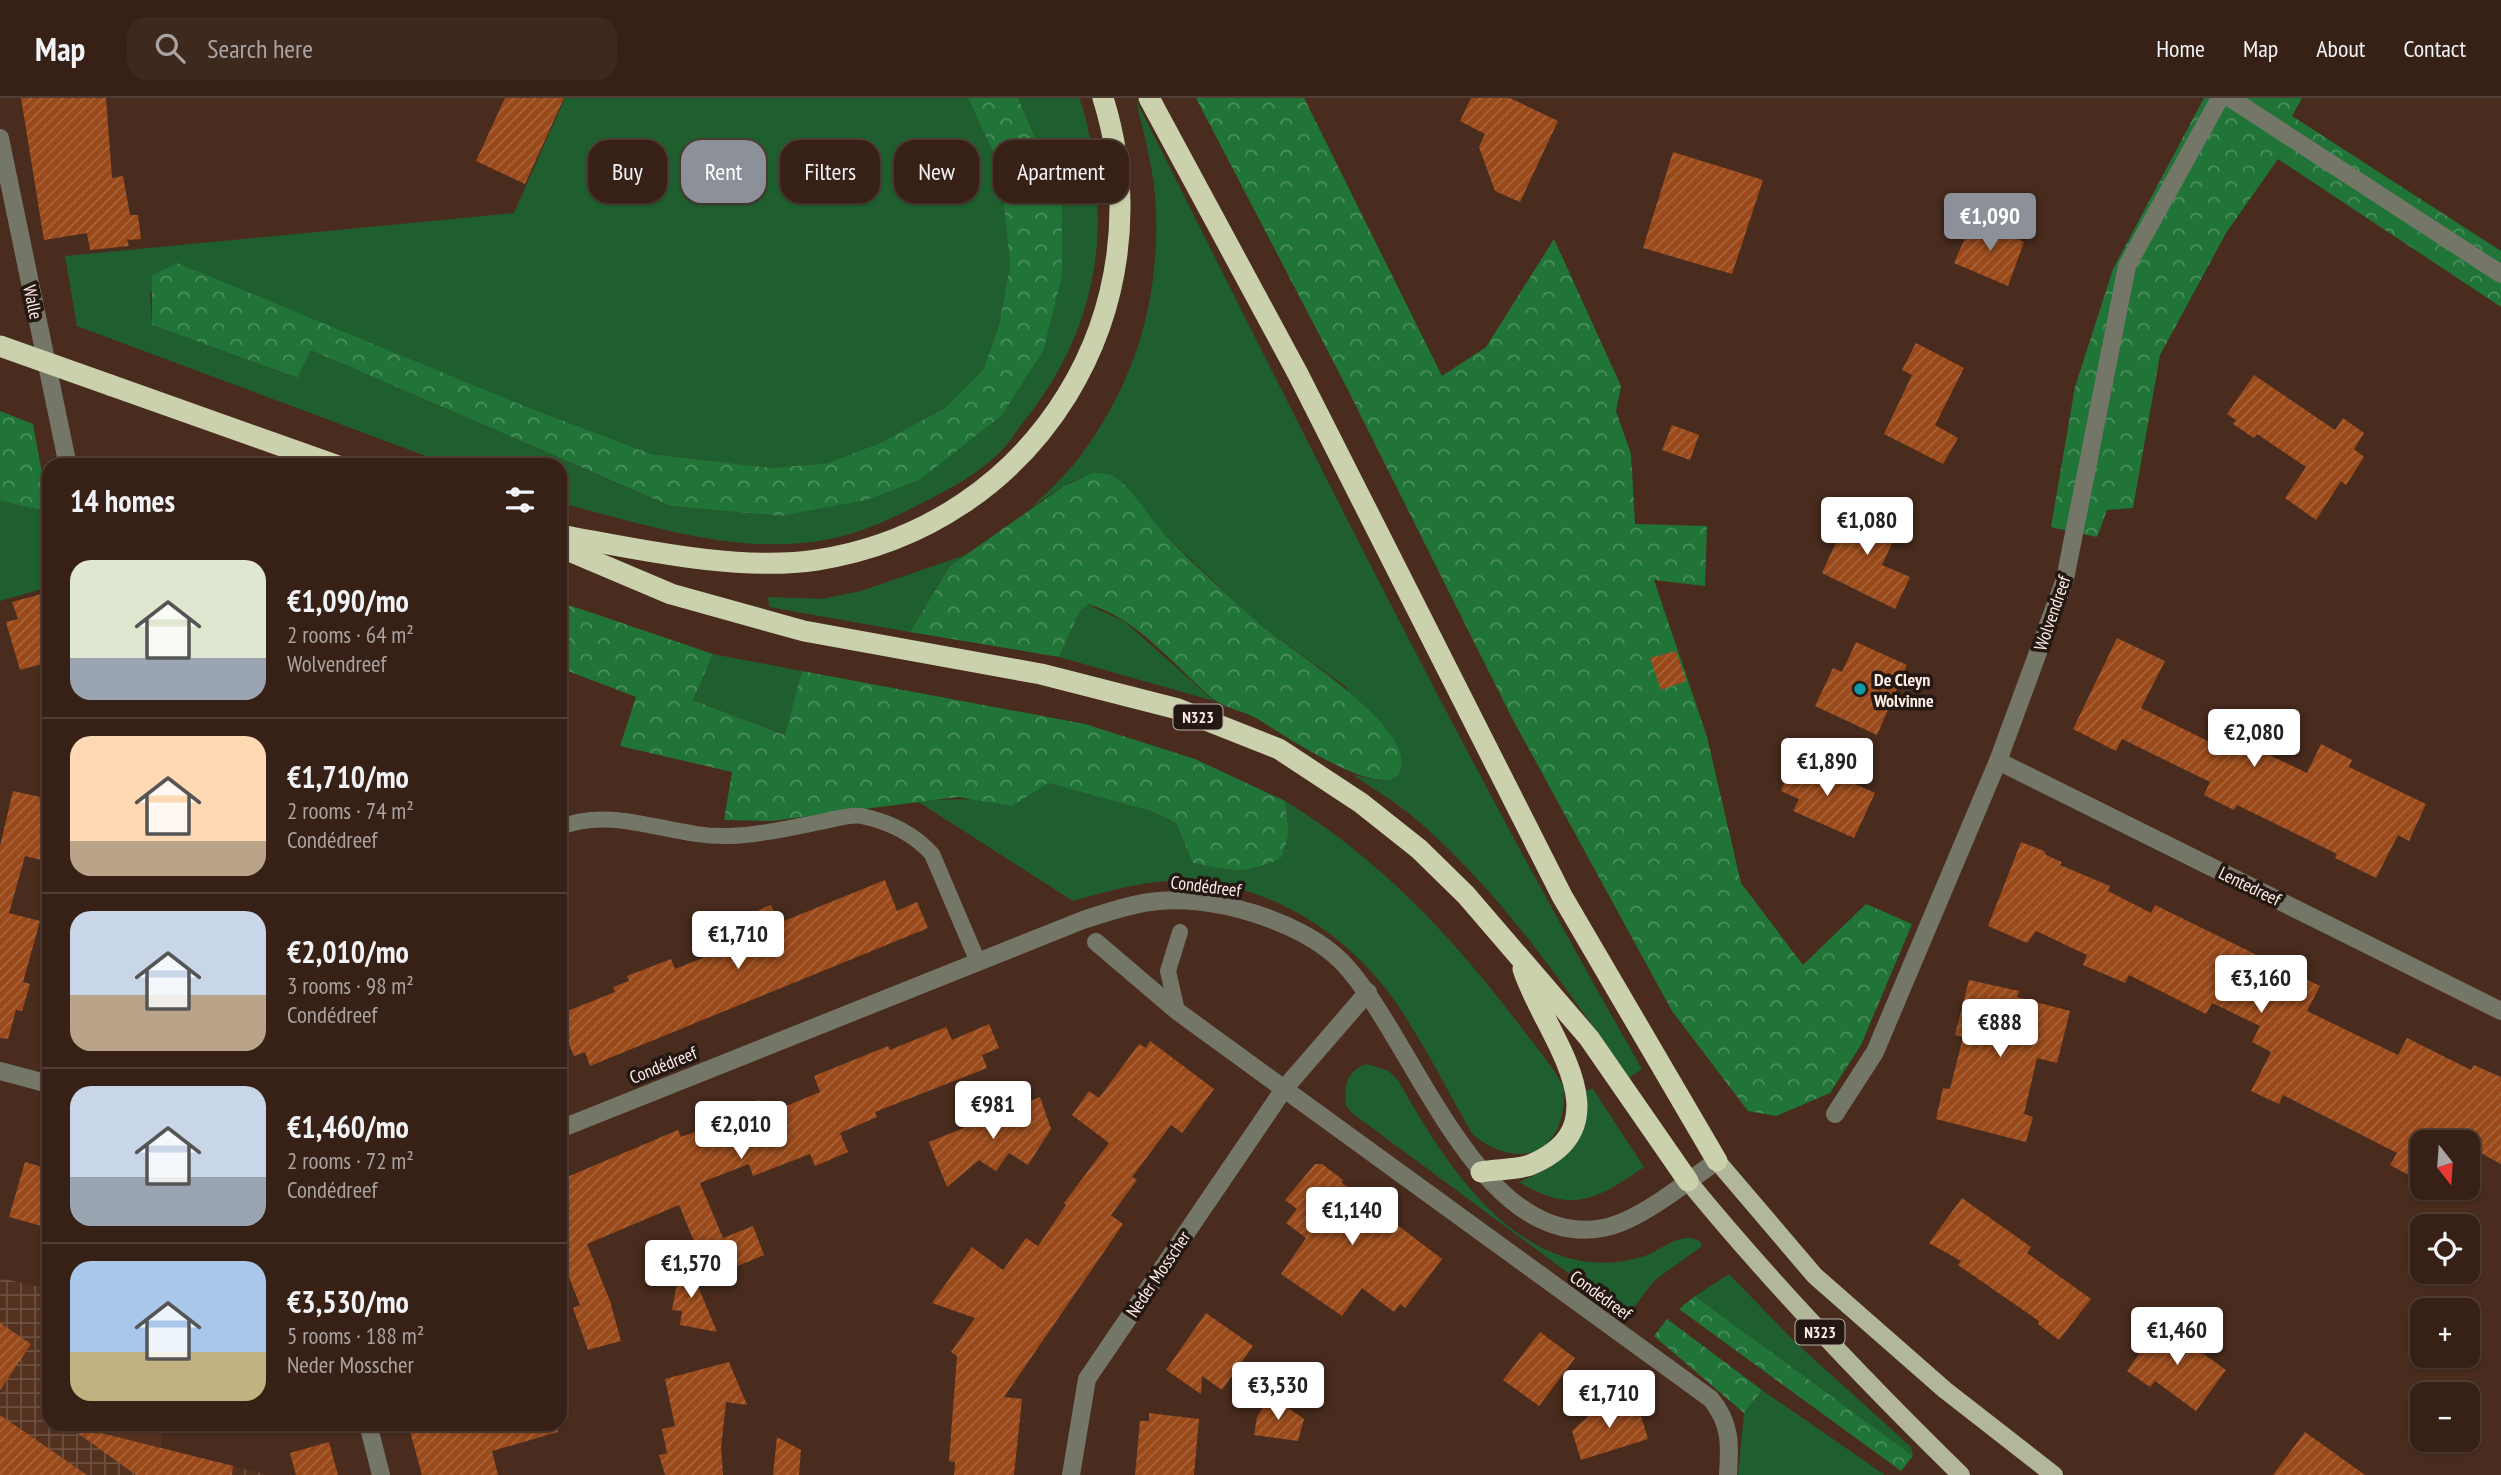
<!DOCTYPE html>
<html lang="en">
<head>
<meta charset="utf-8">
<style>
  :root { --surface:#372116; --page:#3e291f; --text:#f1f3f6; --muted:#aaa3a1; --line:#513e35; --accent:#8c9099 }
  body { margin:0; font-family:"PT Sans Narrow",sans-serif; background:var(--page); color:var(--text); height:100vh; display:flex; flex-direction:column; font-size:26px; white-space:nowrap }
  * { box-sizing:border-box; margin:0 }
  p { font-size:23px; color:var(--muted) }
  .icon { flex:none; width:38px; height:38px; fill:none; stroke:currentColor; stroke-width:2; stroke-linecap:round; stroke-linejoin:round }
  .map { position:relative; flex:1; overflow:hidden }
  .panel { position:absolute; left:42px; top:360px; width:525px; height:973px; display:flex; flex-direction:column; background:var(--surface); border-radius:21px; box-shadow:0 2px 5px #0004,0 0 0 2px var(--line) }
  .panel>* { flex:none }
  .top-card { position:absolute; left:588px; top:42px; width:665px; height:63px; display:flex; gap:14px }
  .needle { width:46px; rotate:163deg }
  .controls { position:absolute; left:2410px; top:1032px; display:grid; gap:14px }
  .controls a { display:grid; place-items:center; width:70px; height:70px; border-radius:14px; background:var(--surface); box-shadow:0 2px 5px #0004,0 0 0 2px var(--line); font-size:35px }
  .price { position:absolute; translate:-50% -60px; padding:0 16px; border-radius:7px; background:#fff; color:#222; font-size:23px; line-height:46px; filter:drop-shadow(0 2px 4px #0008) }
  .price::after { content:''; position:absolute; left:50%; top:42px; width:21px; height:16px; margin-left:-10px; background:inherit; clip-path:polygon(0 0,100% 0,50% 100%) }
  .price.current { background:var(--accent); color:#fff }
  ul { padding:0; list-style:none }
  li { display:flex; align-items:center; gap:21px; height:175px; padding:0 28px }
  li+li { border-top:2px solid var(--line) }
  li span { display:grid; place-items:center; flex:none; width:196px; height:140px; border-radius:21px; color:#555 }
  li>.icon { margin-inline-start:auto }
  span .icon { width:84px; height:84px; fill:#fffc; stroke-width:1 }
  li b { font-size:30px }
  h2 { display:flex; justify-content:space-between; align-items:center; height:84px; padding:0 28px; font-size:30px }
  .tag { padding:0 24px; border-radius:21px; background:var(--surface); box-shadow:0 2px 5px #0004,0 0 0 2px var(--line); font-size:24px; line-height:63px }
  .tag.current { background:var(--accent); color:#fff }
  header { display:flex; align-items:center; gap:42px; box-sizing:border-box; height:98px; padding:0 35px; background:var(--surface); border-bottom:2px solid var(--line) }
  header strong { font-size:33px }
  nav { display:flex; gap:38px; margin-inline-start:auto; font-size:24px }
  .search { width:490px; height:63px; background:var(--page); display:flex; align-items:center; gap:18px; box-sizing:border-box; padding:0 24px; border-radius:21px; color:var(--muted); font-size:26px }
  .map>svg:first-child { display:block }
  .built { fill:#553220 }
  .industrial { fill:url(#industrial-grid) }
  .green { fill:#1f5f2f }
  .forest { fill:url(#forest-crowns) }
  .building { fill:url(#building-hatch) }
  .lines { fill:none; stroke-linecap:round; stroke-linejoin:round }
  .service { stroke:#747668; stroke-width:16 }
  .minor { stroke:#747668; stroke-width:18 }
  .primary { stroke:#b2b799; stroke-width:18 }
  .motorway { stroke:#cbd1ad; stroke-width:21 }
  .motorway-bridge { stroke:#cbd1ad; stroke-width:21 }
  .culture-dot { fill:#0f9aa8; stroke:#251812; stroke-width:2.5 }
  .labels { text-anchor:middle; dominant-baseline:central; stroke-width:7; stroke-linejoin:round; paint-order:stroke }
  .shield { fill:#251812; stroke:#bdaea7; stroke-width:2 }
  .shield-label { font-size:16px; font-weight:bold; fill:#feeee7 }
  .street-label { font-size:18px; fill:#feeee7; stroke:#251812 }
  .poi-label { font-size:18px; font-weight:bold; fill:#feeee7; stroke:#251812; text-anchor:start }
</style>
</head>
<body>
<header>
<strong>Map</strong>
<div class="search"><svg class="icon" aria-label="search" viewBox="0 0 24 24"><circle cx="10" cy="10" r="6"/><path d="M15 15l6 6"/></svg>Search here</div>
<nav><a>Home</a><a>Map</a><a>About</a><a>Contact</a></nav>
</header>
<div class="map">
<svg width="2501" height="1377" viewBox="0 0 2501 1377">
  <defs>
    <pattern id="industrial-grid" width="8" height="8" patternUnits="userSpaceOnUse" patternTransform="scale(1.75)"><rect width="8" height="8" fill="#553220"/><path d="M0 4h8M4 0v8" fill="none" stroke="#6e5040"/></pattern>
    <pattern id="forest-crowns" width="20" height="18" patternUnits="userSpaceOnUse" patternTransform="scale(1.75)"><rect width="20" height="18" fill="#207437"/><path d="M2 6a3 3 0 1 1 6 0M12 15a3 3 0 1 1 6 0" fill="none" stroke="#4d8f5e"/></pattern>
    <pattern id="building-hatch" width="6" height="6" patternUnits="userSpaceOnUse" patternTransform="scale(1.75)"><rect width="6" height="6" fill="#9a4a1a"/><path d="M-1 1l2-2M0 6l6-6M5 7l2-2" fill="none" stroke="#a9643b"/></pattern>
  </defs>
  <rect width="100%" height="100%" fill="#492c1e"/>
  <path class="built" d="M 70,1327 L 172,1327 L 161,1330 L 161,1350 Z"/>
  <path class="industrial" d="M 0,1180 L 49,1191 L 49,1326 L 70,1327 L 269,1377 L 0,1377 Z"/>
  <g class="green">
    <path d="M 565,0 L 968,0 L 1000,69 L 1010,167 L 999,227 L 983,272 L 945,310 L 880,345 L 830,365 L 772,370 L 651,356 L 509,302 L 150,194 L 152,227 L 296,280 L 311,252 L 669,408 L 780,418 L 1001,318 L 1062,101 L 1018,0 L 1079,0 C 1087,20 1090,40 1093,61 C 1109,162 1085,249 1021,327 C 1014,337 1007,348 998,356 C 975,378 946,393 918,407 C 888,423 858,436 825,442 C 735,458 645,426 560,405 L 560,368 L 450,367 L 77,228 L 65,158 L 514,115 Z"/>
    <path d="M 1136,2 C 1300,328 1460,654 1642,971 L 1629,980 C 1565,888 1493,783 1406,713 C 1389,700 1371,689 1353,677 L 1382,683 L 1346,589 L 1259,526 L 1165,437 L 1109,376 C 1079,373 1055,394 1031,410 C 1047,394 1065,378 1079,360 C 1135,285 1159,205 1156,112 C 1155,75 1144,38 1136,2 Z"/>
    <path d="M 0,403 L 49,414 L 49,489 L 0,503 Z"/>
    <path d="M 965,457 L 950,468 L 910,534 L 769,509 L 768,499 L 821,501 L 861,493 Z"/>
    <path d="M 1087,506 L 1125,524 L 1214,603 L 1059,559 L 1080,513 Z"/>
    <path d="M 713,556 L 802,573 L 786,637 L 693,602 Z"/>
    <path d="M 1048,685 L 1151,713 L 1176,725 L 1193,765 C 1232,772 1246,779 1282,759 L 1289,735 L 1285,703 C 1376,758 1450,836 1514,920 C 1531,943 1551,965 1564,990 C 1567,1052 1523,1076 1473,1037 C 1449,995 1426,950 1399,909 C 1350,835 1262,779 1171,783 C 1137,784 1106,794 1073,803 L 917,703 C 958,699 1010,706 1048,685 Z"/>
    <path d="M 1366,966 L 1389,973 L 1398,982 C 1446,1068 1524,1193 1642,1159 C 1661,1153 1682,1131 1701,1144 L 1701,1149 L 1655,1182 L 1631,1213 L 1621,1214 L 1352,1015 L 1346,1008 C 1344,987 1346,974 1366,966 Z"/>
    <path d="M 1593,991 L 1644,1069 C 1596,1102 1573,1116 1519,1084 C 1564,1065 1592,1047 1586,993 Z"/>
    <path d="M 1729,1176 L 1795,1244 L 1911,1349 L 1913,1358 L 1695,1198 Z"/>
    <path d="M 1762,1292 L 1885,1377 L 1738,1377 L 1744,1315 Z"/>
  </g>
  <g class="forest">
    <path d="M 968,0 L 1018,0 L 1062,101 L 1062,178 L 1043,253 L 1001,318 L 919,382 L 866,402 L 780,418 L 670,408 L 311,252 L 297,280 L 152,227 L 152,178 L 177,165 L 509,302 L 651,356 L 772,370 L 829,365 L 880,345 L 945,310 L 983,272 L 999,227 L 1010,167 L 1000,69 Z"/>
    <path d="M 1196,0 L 1304,0 L 1442,278 L 1486,249 L 1554,141 L 1621,288 L 1616,313 L 1631,356 L 1635,426 L 1707,428 L 1705,488 L 1654,482 L 1707,639 L 1741,785 L 1803,867 L 1866,806 L 1912,826 L 1861,947 L 1830,995 L 1776,1018 L 1748,1013 L 1672,913 L 1512,620 L 1346,288 Z"/>
    <path d="M 2204,0 L 2302,0 L 2292,18 L 2501,153 L 2501,209 L 2278,61 L 2226,135 L 2160,257 L 2133,410 L 2107,412 L 2097,439 L 2051,429 L 2075,289 L 2113,171 Z"/>
    <path d="M 0,313 L 33,326 L 49,414 L 0,403 Z"/>
    <path d="M 1093,375 C 1097,375 1104,375 1109,376 C 1128,384 1151,422 1166,438 C 1194,467 1225,494 1255,522 C 1282,548 1418,628 1400,673 C 1386,708 1277,632 1256,620 C 1243,613 1224,610 1213,601 C 1175,568 1137,520 1088,506 L 1080,513 L 1059,559 L 910,534 L 950,468 L 1064,388 Z"/>
    <path d="M 560,504 L 713,556 L 693,602 L 785,637 L 802,573 L 1085,626 L 1195,661 L 1285,703 L 1289,735 L 1282,759 C 1246,779 1231,772 1193,765 L 1176,725 L 1151,713 L 1048,685 L 1012,708 L 958,699 L 771,723 L 724,722 L 732,674 L 620,648 L 636,599 L 560,570 Z"/>
    <path d="M 1695,1198 L 1913,1358 L 1901,1373 L 1679,1211 Z"/>
    <path d="M 1667,1221 L 1762,1292 L 1744,1315 L 1654,1238 Z"/>
  </g>
  <g class="building">
    <path d="M 21,0 L 106,0 L 112,80 L 123,78 L 130,117 L 138,117 L 141,141 L 127,142 L 129,148 L 90,152 L 87,135 L 44,142 Z"/>
    <path d="M 505,0 L 564,0 L 525,86 L 476,63 Z"/>
    <path d="M 1471,0 L 1510,0 L 1558,23 L 1520,104 L 1495,93 L 1479,49 L 1485,36 L 1460,23 Z"/>
    <path d="M 1673,54 L 1763,82 L 1732,176 L 1643,150 Z"/>
    <path d="M 1973,122 L 2024,144 L 2008,188 L 1954,165 Z"/>
    <path d="M 1916,245 L 1964,270 L 1935,327 L 1958,340 L 1943,366 L 1884,336 L 1912,277 L 1902,272 Z"/>
    <path d="M 2254,277 L 2335,332 L 2343,320 L 2364,335 L 2354,351 L 2364,359 L 2346,387 L 2341,383 L 2316,422 L 2285,400 L 2306,369 L 2257,336 L 2254,340 L 2233,326 L 2236,322 L 2227,316 Z"/>
    <path d="M 1672,327 L 1699,337 L 1690,362 L 1662,352 Z"/>
    <path d="M 1854,405 L 1901,426 L 1882,467 L 1910,479 L 1895,511 L 1822,475 Z"/>
    <path d="M 49,494 L 49,564 L 20,572 L 6,524 L 18,521 L 12,504 Z"/>
    <path d="M 2117,540 L 2165,563 L 2141,610 L 2226,652 L 2242,620 L 2273,635 L 2263,654 L 2307,675 L 2321,646 L 2352,662 L 2349,669 L 2426,706 L 2409,743 L 2398,737 L 2376,780 L 2335,760 L 2337,756 L 2237,707 L 2234,712 L 2204,697 L 2210,684 L 2122,641 L 2116,653 L 2073,631 Z"/>
    <path d="M 1856,544 L 1907,567 L 1877,637 L 1815,608 L 1833,570 L 1842,574 Z"/>
    <path d="M 1676,553 L 1686,583 L 1661,592 L 1650,560 Z"/>
    <path d="M 1795,659 L 1875,695 L 1854,740 L 1793,713 L 1799,701 L 1781,693 Z"/>
    <path d="M 13,693 L 49,701 L 49,764 L 25,758 L 9,815 L 40,823 L 23,884 L 30,886 L 22,913 L 16,912 L 8,941 L 0,940 L 0,748 Z"/>
    <path d="M 2021,744 L 2044,753 L 2046,757 L 2062,764 L 2060,767 L 2110,788 L 2108,793 L 2151,815 L 2155,807 L 2320,888 L 2307,913 L 2398,957 L 2407,940 L 2471,972 L 2474,967 L 2501,979 L 2501,1066 L 2468,1048 L 2468,1045 L 2422,1045 L 2422,1084 L 2390,1067 L 2397,1055 L 2283,997 L 2279,1006 L 2251,993 L 2271,954 L 2252,944 L 2260,928 L 2212,905 L 2206,916 L 2129,877 L 2125,885 L 2083,867 L 2087,857 L 2036,833 L 2027,845 L 1988,828 Z"/>
    <path d="M 885,782 L 897,813 L 917,804 L 928,830 L 590,968 L 585,954 L 574,958 L 560,925 L 560,916 L 615,894 L 613,889 L 629,883 L 627,878 L 671,861 L 675,871 L 747,842 L 738,821 L 771,807 L 779,825 Z"/>
    <path d="M 1969,882 L 2019,893 L 2017,899 L 2070,913 L 2057,965 L 2037,960 L 2024,1016 L 2033,1019 L 2026,1044 L 1936,1021 L 1943,990 L 1950,991 L 1963,939 L 1955,937 Z"/>
    <path d="M 989,926 L 999,950 L 982,957 L 987,970 L 875,1014 L 877,1019 L 840,1035 L 848,1054 L 815,1068 L 810,1056 L 753,1078 L 749,1066 L 700,1085 L 723,1140 L 753,1128 L 764,1157 L 709,1180 L 679,1107 L 587,1146 L 610,1203 L 621,1243 L 588,1252 L 573,1210 L 580,1207 L 560,1157 L 560,1082 L 678,1032 L 681,1039 L 734,1019 L 732,1012 L 758,1002 L 784,1009 L 820,994 L 814,978 L 888,948 L 890,952 L 946,929 L 952,942 Z"/>
    <path d="M 1150,943 L 1214,991 L 1182,1035 L 1171,1027 L 1132,1079 L 1137,1082 L 1111,1117 L 1123,1126 L 1004,1299 L 1022,1301 L 1014,1377 L 954,1377 L 955,1364 L 949,1363 L 957,1258 L 951,1254 L 975,1220 L 932,1205 L 972,1149 L 1003,1172 L 1026,1140 L 1038,1148 L 1066,1107 L 1064,1105 L 1109,1045 L 1072,1017 L 1089,993 L 1099,1000 L 1139,946 L 1146,950 Z"/>
    <path d="M 1040,999 L 1051,1031 L 1028,1067 L 1009,1055 L 996,1073 L 979,1062 L 947,1089 L 929,1044 Z"/>
    <path d="M 25,1064 L 49,1071 L 49,1130 L 9,1119 Z"/>
    <path d="M 1315,1066 L 1322,1066 L 1343,1082 L 1341,1084 L 1442,1161 L 1405,1210 L 1400,1206 L 1394,1214 L 1362,1190 L 1342,1218 L 1281,1176 L 1306,1140 L 1286,1125 L 1297,1111 L 1285,1102 Z"/>
    <path d="M 1962,1100 L 2031,1149 L 2027,1155 L 2091,1201 L 2059,1242 L 2038,1226 L 2039,1223 L 1958,1167 L 1961,1163 L 1929,1145 Z"/>
    <path d="M 683,1152 L 688,1164 L 717,1234 L 680,1227 L 682,1213 L 672,1212 Z"/>
    <path d="M 1206,1215 L 1253,1248 L 1222,1292 L 1202,1278 L 1201,1296 L 1166,1272 Z"/>
    <path d="M 0,1225 L 31,1246 L 0,1292 Z"/>
    <path d="M 2161,1225 L 2226,1272 L 2196,1313 L 2155,1283 L 2150,1289 L 2127,1273 Z"/>
    <path d="M 1540,1234 L 1575,1260 L 1539,1308 L 1503,1282 Z"/>
    <path d="M 729,1264 L 747,1307 L 726,1304 L 721,1349 L 723,1377 L 665,1377 L 659,1357 L 667,1355 L 662,1331 L 675,1328 L 665,1281 Z"/>
    <path d="M 1271,1298 L 1304,1321 L 1298,1343 L 1254,1337 L 1257,1319 Z"/>
    <path d="M 1606,1308 L 1638,1308 L 1648,1341 L 1581,1362 L 1572,1333 L 1595,1312 Z"/>
    <path d="M 1149,1315 L 1199,1321 L 1194,1377 L 1135,1377 L 1140,1323 L 1149,1323 Z"/>
    <path d="M 0,1317 L 87,1377 L 0,1377 Z"/>
    <path d="M 65,1326 L 233,1368 L 232,1377 L 136,1377 Z"/>
    <path d="M 408,1326 L 557,1326 L 558,1334 L 492,1353 L 498,1377 L 422,1377 Z"/>
    <path d="M 2305,1334 L 2365,1377 L 2273,1377 Z"/>
    <path d="M 777,1339 L 801,1352 L 799,1377 L 773,1377 Z"/>
    <path d="M 329,1344 L 338,1377 L 296,1377 L 290,1355 Z"/>
  </g>
  <g class="lines">
    <g class="service">
      <path d="M 560,729 C 617,707 671,740 729,738 C 761,737 794,729 825,723 C 836,721 851,716 862,718 C 890,724 913,735 932,756 L 978,864"/>
      <path d="M 1177,913 L 1168,873 L 1180,834"/>
    </g>
    <g class="minor">
      <path d="M 2230,0 L 2501,176"/>
      <path d="M 0,40 L 68,368"/>
      <path d="M 1998,663 L 2501,913"/>
      <path d="M 1096,844 L 1177,913 L 1711,1301 C 1731,1326 1730,1346 1728,1377"/>
      <path d="M 0,973 L 49,986"/>
      <path d="M 1835,1016 L 1875,954 L 1998,663 L 2065,481 L 2127,168 L 2220,0"/>
      <path d="M 560,1031 L 1083,822 C 1105,815 1127,807 1150,804 C 1208,795 1301,822 1342,864 C 1413,937 1478,1154 1603,1130 C 1640,1123 1686,1084 1717,1063"/>
      <path d="M 368,1326 L 381,1377"/>
      <path d="M 1071,1377 L 1087,1281 L 1284,991 L 1368,894"/>
    </g>
    <g class="primary">
      <path d="M 1717,1063 L 1815,1178 L 1945,1292 L 2054,1377"/>
      <path d="M 1688,1083 C 1773,1187 1865,1283 1961,1377"/>
    </g>
    <g class="motorway">
      <path d="M 1149,0 L 1298,276 L 1562,798 L 1717,1063"/>
      <path d="M 110,287 L 338,368"/>
      <path d="M 560,437 C 638,451 738,474 817,462 C 1036,428 1169,211 1103,0"/>
      <path d="M 560,449 L 671,496 L 804,533 L 1041,576 L 1178,611 L 1279,651 L 1361,705 L 1419,751 L 1466,797 L 1589,940 L 1688,1083"/>
      <path d="M 1481,1074 C 1496,1071 1516,1072 1530,1067 C 1630,1026 1542,933 1523,871"/>
    </g>
    <path class="motorway-bridge" d="M 0,248 L 110,287"/>
  </g>
  <circle class="culture-dot" cx="1860" cy="591" r="7"/>
  <g class="labels">
    <g class="shield">
      <rect x="1173.5" y="606.5" width="49" height="25" rx="5"/>
      <rect x="1795.5" y="1221.5" width="49" height="25" rx="5"/>
    </g>
    <g class="shield-label">
      <text x="1198" y="619">N323</text>
      <text x="1820" y="1234">N323</text>
    </g>
    <g class="street-label">
      <text transform="translate(33 204) rotate(78)">Walle</text>
      <text transform="translate(2052 515) rotate(-71)">Wolvendreef</text>
      <text transform="translate(1206 788) rotate(7)">Condédreef</text>
      <text transform="translate(2250 788) rotate(26)">Lentedreef</text>
      <text transform="translate(663 967) rotate(-22)">Condédreef</text>
      <text transform="translate(1158 1176) rotate(-56)">Neder Mosscher</text>
      <text transform="translate(1601 1197) rotate(36)">Condédreef</text>
    </g>
    <g class="poi-label">
      <text x="1874" y="581">De Cleyn<tspan x="1874" dy="21">Wolvinne</tspan></text>
    </g>
  </g>
</svg>
<div class="controls">
<a><svg class="needle" viewBox="-14 -14 28 28"><path d="M0-13l5 13h-10z" fill="#e53935"/><path d="M0 13l5-13h-10z" fill="#aaa3a1"/></svg></a>
<a><svg class="icon" aria-label="locate" viewBox="0 0 24 24"><circle cx="12" cy="12" r="6"/><path d="M12 2v4M12 18v4M2 12h4M18 12h4"/></svg></a>
<a>+</a>
<a>−</a>
</div>
<b class="price current" style="left:1990px;top:155px">€1,090</b>
<b class="price" style="left:1867px;top:459px">€1,080</b>
<b class="price" style="left:2254px;top:671px">€2,080</b>
<b class="price" style="left:1827px;top:700px">€1,890</b>
<b class="price" style="left:738px;top:873px">€1,710</b>
<b class="price" style="left:2261px;top:917px">€3,160</b>
<b class="price" style="left:2000px;top:961px">€888</b>
<b class="price" style="left:993px;top:1043px">€981</b>
<b class="price" style="left:741px;top:1063px">€2,010</b>
<b class="price" style="left:1352px;top:1149px">€1,140</b>
<b class="price" style="left:691px;top:1202px">€1,570</b>
<b class="price" style="left:2177px;top:1269px">€1,460</b>
<b class="price" style="left:1278px;top:1324px">€3,530</b>
<b class="price" style="left:1609px;top:1332px">€1,710</b>
<div class="top-card">
<a class="tag">Buy</a>
<a class="tag current">Rent</a>
<a class="tag">Filters</a>
<a class="tag">New</a>
<a class="tag">Apartment</a>
</div>
<section class="panel">
<h2>14 homes<svg class="icon" aria-label="filters" viewBox="0 0 24 24"><path d="M4 7h16M4 17h16"/><circle cx="9" cy="7" r="2"/><circle cx="15" cy="17" r="2"/></svg></h2>
<ul>
<li><span style="background:linear-gradient(#dfe7d0 70%,#9aa5b1 0)"><svg class="icon" aria-label="home" viewBox="0 0 24 24"><path d="M3 11l9-7 9 7M6 9v11h12V9"/></svg></span><div><b>€1,090/mo</b><p>2 rooms · 64 m²</p><p>Wolvendreef</p></div></li>
<li><span style="background:linear-gradient(#ffd9b3 75%,#b9a48a 0)"><svg class="icon" aria-label="home" viewBox="0 0 24 24"><path d="M3 11l9-7 9 7M6 9v11h12V9"/></svg></span><div><b>€1,710/mo</b><p>2 rooms · 74 m²</p><p>Condédreef</p></div></li>
<li><span style="background:linear-gradient(#c9d6e8 60%,#b9a48a 0)"><svg class="icon" aria-label="home" viewBox="0 0 24 24"><path d="M3 11l9-7 9 7M6 9v11h12V9"/></svg></span><div><b>€2,010/mo</b><p>3 rooms · 98 m²</p><p>Condédreef</p></div></li>
<li><span style="background:linear-gradient(#c9d6e8 65%,#9aa5b1 0)"><svg class="icon" aria-label="home" viewBox="0 0 24 24"><path d="M3 11l9-7 9 7M6 9v11h12V9"/></svg></span><div><b>€1,460/mo</b><p>2 rooms · 72 m²</p><p>Condédreef</p></div></li>
<li><span style="background:linear-gradient(#a9c7e8 65%,#c2b280 0)"><svg class="icon" aria-label="home" viewBox="0 0 24 24"><path d="M3 11l9-7 9 7M6 9v11h12V9"/></svg></span><div><b>€3,530/mo</b><p>5 rooms · 188 m²</p><p>Neder Mosscher</p></div></li>
</ul>
</section>
</div>
</body>
</html>
